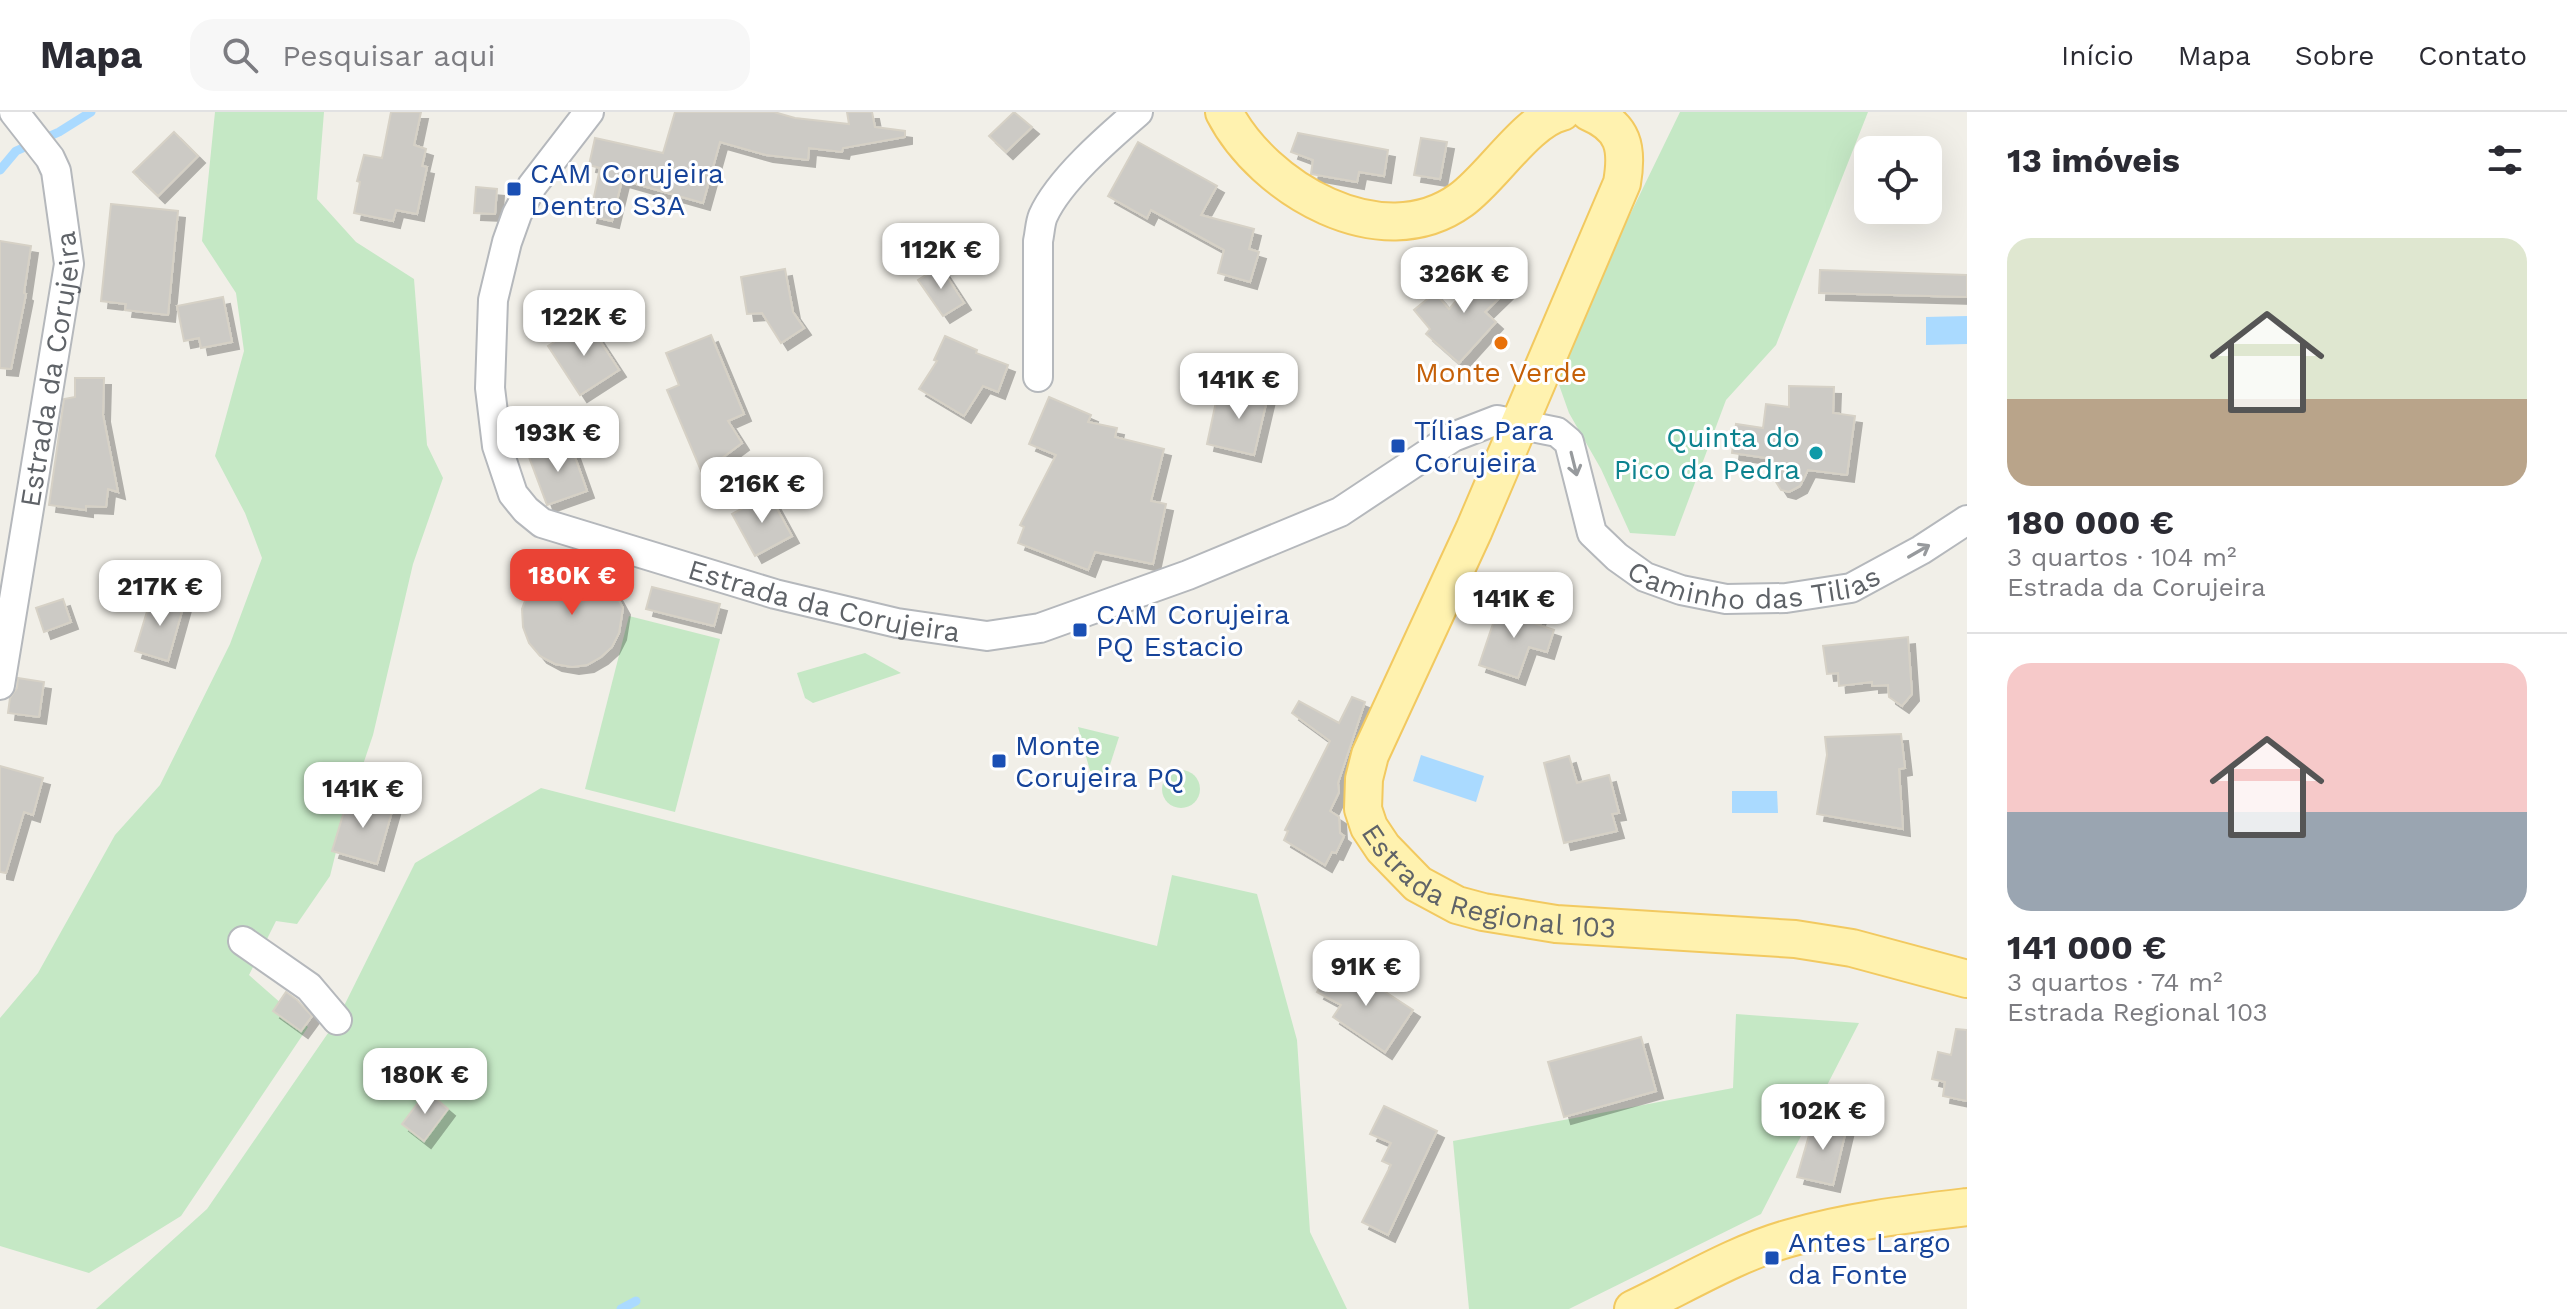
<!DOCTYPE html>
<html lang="pt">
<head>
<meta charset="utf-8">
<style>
  :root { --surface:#fff; --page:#f7f7f7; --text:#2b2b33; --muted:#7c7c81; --line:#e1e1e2; --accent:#ea4335 }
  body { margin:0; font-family:"Work Sans",sans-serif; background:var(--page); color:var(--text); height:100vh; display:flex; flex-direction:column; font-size:30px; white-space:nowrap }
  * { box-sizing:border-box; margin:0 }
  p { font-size:26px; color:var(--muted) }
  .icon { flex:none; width:44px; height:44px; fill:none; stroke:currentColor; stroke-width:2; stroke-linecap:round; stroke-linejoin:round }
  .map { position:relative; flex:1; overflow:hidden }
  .details { display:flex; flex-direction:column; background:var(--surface); width:600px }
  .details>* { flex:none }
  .buttons { position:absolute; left:1854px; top:24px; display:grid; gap:16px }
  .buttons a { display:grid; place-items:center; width:88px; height:88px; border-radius:16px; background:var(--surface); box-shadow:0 8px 32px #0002; font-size:40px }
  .price { position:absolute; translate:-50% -68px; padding:0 18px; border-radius:16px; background:#fff; color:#222; font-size:26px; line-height:52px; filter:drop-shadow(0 2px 4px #0008) }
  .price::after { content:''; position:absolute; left:50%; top:48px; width:24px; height:18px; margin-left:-12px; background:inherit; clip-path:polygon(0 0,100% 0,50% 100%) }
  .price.selected { background:var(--accent); color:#fff }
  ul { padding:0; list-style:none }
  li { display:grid; align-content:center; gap:16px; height:424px; padding:0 40px }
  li+li { border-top:2px solid var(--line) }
  li span { display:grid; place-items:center; height:248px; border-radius:24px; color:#555 }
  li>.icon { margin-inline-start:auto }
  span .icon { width:144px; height:144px; fill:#fffc; stroke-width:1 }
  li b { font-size:34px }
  h2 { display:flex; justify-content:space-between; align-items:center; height:96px; padding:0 40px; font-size:34px }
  header { display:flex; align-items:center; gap:48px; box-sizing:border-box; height:112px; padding:0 40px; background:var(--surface); border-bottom:2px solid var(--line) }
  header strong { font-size:38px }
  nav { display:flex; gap:44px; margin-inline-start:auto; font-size:28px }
  .search { width:560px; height:72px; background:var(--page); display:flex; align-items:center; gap:20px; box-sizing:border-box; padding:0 28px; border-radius:24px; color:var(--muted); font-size:30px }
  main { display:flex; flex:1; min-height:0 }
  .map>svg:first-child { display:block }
  .green { fill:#c5e8c5 }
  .water { fill:#aadaff }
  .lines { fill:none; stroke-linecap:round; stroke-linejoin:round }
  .stream { stroke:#aadaff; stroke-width:9 }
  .building { fill:#cccac5; stroke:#d6d1c6; stroke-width:2; filter:url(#shadow) }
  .minor-casing { stroke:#b5b8bc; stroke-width:32 }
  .major-casing { stroke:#f2c960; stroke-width:40 }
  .minor { stroke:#fff; stroke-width:28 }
  .major { stroke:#fff2af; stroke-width:36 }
  .oneway { stroke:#979a9d }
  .transit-dot { fill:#1a4fb4; stroke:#fff; stroke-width:3 }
  .food-dot { fill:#e8710a; stroke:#fff; stroke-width:3 }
  .culture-dot { fill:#0f9aa8; stroke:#fff; stroke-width:3 }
  .labels { text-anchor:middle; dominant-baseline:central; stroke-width:6; stroke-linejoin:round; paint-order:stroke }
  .transit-label { font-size:28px; fill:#164399; stroke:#fff; text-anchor:start }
  .street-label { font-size:28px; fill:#5f6368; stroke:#fff }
  .food-label { font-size:28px; fill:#c56008; stroke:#fff }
  .culture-label { font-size:28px; fill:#0d838f; stroke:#fff; text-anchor:end }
</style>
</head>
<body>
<header>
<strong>Mapa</strong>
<div class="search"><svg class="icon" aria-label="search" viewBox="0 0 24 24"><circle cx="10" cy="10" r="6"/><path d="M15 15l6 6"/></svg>Pesquisar aqui</div>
<nav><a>Início</a><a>Mapa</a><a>Sobre</a><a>Contato</a></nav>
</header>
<main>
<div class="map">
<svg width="1967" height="1197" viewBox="0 0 1967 1197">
  <defs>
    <filter id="shadow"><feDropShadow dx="7" dy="7" stdDeviation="0" flood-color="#0004"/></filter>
  </defs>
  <rect width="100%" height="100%" fill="#f1efe8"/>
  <g class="green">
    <path d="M 215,0 L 324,0 L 317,87 L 356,130 L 414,167 L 427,333 L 443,366 L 413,452 L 373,623 L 343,712 L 330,764 L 297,812 L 276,809 L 249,863 L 308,915 L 181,1104 L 89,1161 L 0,1134 L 0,906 L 38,861 L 115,723 L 160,673 L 230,532 L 262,446 L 245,401 L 215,344 L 244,239 L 236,181 L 202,129 Z"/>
    <path d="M 1680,0 L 1868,0 L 1776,233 L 1726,288 L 1675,424 L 1630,421 L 1601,357 L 1569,301 L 1558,270 L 1588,189 Z"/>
    <path d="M 629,504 L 720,527 L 675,700 L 585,677 Z"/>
    <path d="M 865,541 L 901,561 L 813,591 L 805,586 L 797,561 Z"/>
    <path d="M 1078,615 L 1119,625 L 1108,659 L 1103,662 L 1090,659 Z"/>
    <circle cx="1181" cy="677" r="19"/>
    <path d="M 541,676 L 1157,834 L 1172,763 L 1257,782 L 1297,928 L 1310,1120 L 1347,1197 L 96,1197 L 207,1097 L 337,908 L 415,751 Z"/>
    <path d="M 1736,902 L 1859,911 L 1761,1102 L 1569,1197 L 1469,1197 L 1453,1029 L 1733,976 Z"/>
  </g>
  <g class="water">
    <path d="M 1967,204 L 1967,232 L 1926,233 L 1926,205 Z"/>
    <path d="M 1421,643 L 1484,664 L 1476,690 L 1413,669 Z"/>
    <path d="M 1732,679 L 1777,679 L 1778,701 L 1732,701 Z"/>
  </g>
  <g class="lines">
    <g class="stream">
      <path d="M 0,58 L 16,39 L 59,20 L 91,0"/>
      <path d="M 621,1197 L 636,1189"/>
    </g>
  </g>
  <g class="building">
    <path d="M 391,0 L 421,0 L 414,33 L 426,37 L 422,54 L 427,55 L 417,102 L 396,98 L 393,109 L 354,101 L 360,70 L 357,69 L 364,43 L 382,46 Z"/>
    <path d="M 675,0 L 774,0 L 795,6 L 849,12 L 847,0 L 872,0 L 875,15 L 905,19 L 905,25 L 843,36 L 842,40 L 809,36 L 808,48 L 766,43 L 720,30 L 703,91 L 622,68 L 612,109 L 590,104 L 600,56 L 589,53 L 595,26 L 663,41 Z"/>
    <path d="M 1014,0 L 1032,15 L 1006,40 L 989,24 Z"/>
    <path d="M 174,20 L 198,44 L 158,84 L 133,60 Z"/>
    <path d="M 1298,21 L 1388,38 L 1384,64 L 1359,60 L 1357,70 L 1311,62 L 1313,48 L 1291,40 Z"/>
    <path d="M 1421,26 L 1447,30 L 1440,67 L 1414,63 Z"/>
    <path d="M 1138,30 L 1217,74 L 1201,103 L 1254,117 L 1249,137 L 1259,140 L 1250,170 L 1218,161 L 1224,138 L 1151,98 L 1147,106 L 1108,84 Z"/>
    <path d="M 476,75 L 497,77 L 495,102 L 474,101 Z"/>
    <path d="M 111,92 L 178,99 L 168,203 L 125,198 L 126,192 L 101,189 Z"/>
    <path d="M 0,129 L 31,134 L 24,181 L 26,182 L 11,257 L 0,256 Z"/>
    <path d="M 1497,153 L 1515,171 L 1485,200 L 1496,210 L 1459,251 L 1426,222 L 1430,217 L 1414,198 L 1435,181 L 1449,197 L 1464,180 L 1466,182 Z"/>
    <path d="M 940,154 L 964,191 L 943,204 L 918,168 Z"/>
    <path d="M 785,157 L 793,200 L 804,216 L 781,231 L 762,201 L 747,202 L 741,165 Z"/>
    <path d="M 1820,158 L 1967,163 L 1967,185 L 1819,181 Z"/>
    <path d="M 223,185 L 232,230 L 201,236 L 199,226 L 184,229 L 177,194 Z"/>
    <path d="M 587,209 L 619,258 L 580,283 L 548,234 Z"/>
    <path d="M 711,223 L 744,302 L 728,309 L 742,331 L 702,361 L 667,278 L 679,273 L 666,241 Z"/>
    <path d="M 945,224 L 977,238 L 976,241 L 1008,253 L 998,280 L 983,274 L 964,304 L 919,277 L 937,249 L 934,248 Z"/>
    <path d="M 75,266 L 104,266 L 103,303 L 118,380 L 108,377 L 106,395 L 86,394 L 86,398 L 49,393 L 64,287 L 75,285 Z"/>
    <path d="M 1248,270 L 1270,275 L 1254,343 L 1207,332 L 1217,285 L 1243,291 Z"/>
    <path d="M 1789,274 L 1834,275 L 1833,301 L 1855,304 L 1847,363 L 1808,358 L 1800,374 L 1789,380 L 1781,378 L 1776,370 L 1773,347 L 1732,341 L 1736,312 L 1763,316 L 1766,292 L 1789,295 Z"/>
    <path d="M 1049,285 L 1091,303 L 1088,310 L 1117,316 L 1115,325 L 1164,337 L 1151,389 L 1166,392 L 1153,452 L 1095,440 L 1088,458 L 1018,431 L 1024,415 L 1020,413 L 1056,343 L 1029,332 Z"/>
    <path d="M 570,331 L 587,379 L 547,393 L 529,345 Z"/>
    <path d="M 769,382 L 792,424 L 755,444 L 732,402 Z"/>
    <path d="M 571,456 L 587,458 L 600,465 L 612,476 L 623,496 L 619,521 L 612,535 L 601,545 L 587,553 L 572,555 L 555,552 L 540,544 L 529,531 L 523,515 L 522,497 L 528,481 L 539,468 L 554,459 Z"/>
    <path d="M 652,475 L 720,492 L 714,514 L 646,497 Z"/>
    <path d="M 152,483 L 184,492 L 168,549 L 135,539 Z"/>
    <path d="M 63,487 L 71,510 L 44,520 L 36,496 Z"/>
    <path d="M 1500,491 L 1539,504 L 1536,512 L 1554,518 L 1547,540 L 1529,535 L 1518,566 L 1479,553 Z"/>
    <path d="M 1908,525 L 1912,582 L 1902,594 L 1889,585 L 1888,573 L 1872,574 L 1872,570 L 1839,574 L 1838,561 L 1827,562 L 1823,534 Z"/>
    <path d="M 18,566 L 44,570 L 39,605 L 8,601 L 10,586 L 17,576 Z"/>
    <path d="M 1352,585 L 1365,590 L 1338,671 L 1339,680 L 1330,699 L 1339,705 L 1340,721 L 1344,724 L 1336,741 L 1332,740 L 1325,753 L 1284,728 L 1288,719 L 1285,718 L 1330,629 L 1292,601 L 1299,589 L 1339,611 Z"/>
    <path d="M 1901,622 L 1905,656 L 1899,657 L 1903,717 L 1817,702 L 1827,643 L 1825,625 Z"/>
    <path d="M 1569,644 L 1577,671 L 1609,663 L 1619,701 L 1612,702 L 1617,719 L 1564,731 L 1544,651 Z"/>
    <path d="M 0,654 L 43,666 L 33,703 L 24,700 L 6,761 L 0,760 Z"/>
    <path d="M 349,683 L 393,696 L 377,752 L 332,739 Z"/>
    <path d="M 1331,855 L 1356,870 L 1361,864 L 1413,898 L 1385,940 L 1333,905 L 1341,893 L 1317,880 Z"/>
    <path d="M 286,880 L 297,888 L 312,904 L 301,919 L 273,899 Z"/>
    <path d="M 1956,917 L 1967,918 L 1967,989 L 1943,984 L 1945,970 L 1932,967 L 1938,940 L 1951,943 Z"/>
    <path d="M 1641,925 L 1656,979 L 1564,1005 L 1548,950 Z"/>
    <path d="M 427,979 L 448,997 L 424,1029 L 402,1012 Z"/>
    <path d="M 1384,994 L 1437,1019 L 1388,1123 L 1362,1110 L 1391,1053 L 1382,1049 L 1391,1031 L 1370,1022 Z"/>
    <path d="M 1814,1006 L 1847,1014 L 1833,1073 L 1797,1065 Z"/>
  </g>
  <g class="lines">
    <defs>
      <g id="minor">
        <path id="s1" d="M 589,0 L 532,74 L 517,102 L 507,130 L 493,188 L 490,276 L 497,334 L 513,382 L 526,398 L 542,411 L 775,482 L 897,511 L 987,524 L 1040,516 L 1188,463 L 1340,400 L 1453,325 L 1497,308 L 1557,320 L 1569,330 L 1592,421 L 1617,445 L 1645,465 L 1681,478 L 1726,487 L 1786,486 L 1851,476 L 1921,438 L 1967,408"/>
        <path d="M 1038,265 L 1038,129 C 1040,120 1040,111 1043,104 C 1059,68 1109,25 1138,0"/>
        <path id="s2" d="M 0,573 L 69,152 L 56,59 L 50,46 L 14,0"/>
        <path d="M 243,829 L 309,875 L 337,908"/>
      </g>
      <g id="major">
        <path d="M 1224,0 C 1263,76 1381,146 1461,88 C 1492,66 1527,8 1562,0"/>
        <path id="s3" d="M 1589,0 C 1624,15 1628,36 1622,71 L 1474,418 L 1370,643 L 1364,667 L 1363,697 L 1369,715 L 1383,736 L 1418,772 L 1457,793 L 1483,800 L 1556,812 L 1795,827 L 1852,836 L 1967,867"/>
        <path d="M 1633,1197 C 1684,1173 1736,1141 1790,1126 C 1848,1109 1908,1102 1967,1095"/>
      </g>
    </defs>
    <use href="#minor" class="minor-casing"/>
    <use href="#major" class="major-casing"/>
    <use href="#minor" class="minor"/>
    <use href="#major" class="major"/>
  </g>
  <defs><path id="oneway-shaft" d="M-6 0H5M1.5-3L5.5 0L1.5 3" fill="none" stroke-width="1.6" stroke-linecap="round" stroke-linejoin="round" transform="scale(2)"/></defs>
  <g class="oneway">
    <use href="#oneway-shaft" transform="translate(1574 352) rotate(76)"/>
    <use href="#oneway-shaft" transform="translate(1919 439) rotate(-30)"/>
  </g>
  <g class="transit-dot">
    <rect x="506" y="69" width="16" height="16" rx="4"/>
    <rect x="1390" y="326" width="16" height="16" rx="4"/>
    <rect x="1072" y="510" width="16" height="16" rx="4"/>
    <rect x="991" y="641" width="16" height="16" rx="4"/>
    <rect x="1764" y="1138" width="16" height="16" rx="4"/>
  </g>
  <circle class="food-dot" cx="1501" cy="231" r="8"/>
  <circle class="culture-dot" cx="1816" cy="341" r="8"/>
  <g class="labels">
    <g class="transit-label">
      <text x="530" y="61">CAM Corujeira<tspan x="530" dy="32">Dentro S3A</tspan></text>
      <text x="1414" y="318">Tílias Para<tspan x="1414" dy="32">Corujeira</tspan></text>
      <text x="1096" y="502">CAM Corujeira<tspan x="1096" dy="32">PQ Estacio</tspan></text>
      <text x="1015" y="633">Monte<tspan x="1015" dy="32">Corujeira PQ</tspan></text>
      <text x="1788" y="1130">Antes Largo<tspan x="1788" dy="32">da Fonte</tspan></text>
    </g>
    <g class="street-label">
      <text stroke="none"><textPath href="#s2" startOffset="320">Estrada da Corujeira</textPath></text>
      <text stroke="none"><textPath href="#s1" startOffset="1822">Caminho das Tilias</textPath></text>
      <text stroke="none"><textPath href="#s1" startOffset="746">Estrada da Corujeira</textPath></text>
      <text stroke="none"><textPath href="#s3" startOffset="926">Estrada Regional 103</textPath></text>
    </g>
    <g class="food-label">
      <text x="1501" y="260">Monte Verde</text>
    </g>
    <g class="culture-label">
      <text x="1800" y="325">Quinta do<tspan x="1800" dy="32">Pico da Pedra</tspan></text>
    </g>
  </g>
</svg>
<div class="buttons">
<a><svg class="icon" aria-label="locate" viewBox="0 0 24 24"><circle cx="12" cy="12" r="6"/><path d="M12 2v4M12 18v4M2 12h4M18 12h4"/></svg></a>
</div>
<b class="price" style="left:941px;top:179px">112K €</b>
<b class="price" style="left:1464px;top:203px">326K €</b>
<b class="price" style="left:584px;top:246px">122K €</b>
<b class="price" style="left:1239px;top:309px">141K €</b>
<b class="price" style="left:558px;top:362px">193K €</b>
<b class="price" style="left:762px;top:413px">216K €</b>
<b class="price selected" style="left:572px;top:505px">180K €</b>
<b class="price" style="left:160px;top:516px">217K €</b>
<b class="price" style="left:1514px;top:528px">141K €</b>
<b class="price" style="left:363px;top:718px">141K €</b>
<b class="price" style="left:1366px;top:896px">91K €</b>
<b class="price" style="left:425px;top:1004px">180K €</b>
<b class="price" style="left:1823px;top:1040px">102K €</b>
</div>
<section class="details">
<h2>13 imóveis<svg class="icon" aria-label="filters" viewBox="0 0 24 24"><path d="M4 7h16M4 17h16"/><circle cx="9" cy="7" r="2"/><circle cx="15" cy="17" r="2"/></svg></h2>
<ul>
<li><span style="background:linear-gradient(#dfe7d0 65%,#b9a48a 0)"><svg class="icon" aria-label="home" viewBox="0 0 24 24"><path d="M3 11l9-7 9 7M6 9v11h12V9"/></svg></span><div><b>180 000 €</b><p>3 quartos · 104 m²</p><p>Estrada da Corujeira</p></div></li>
<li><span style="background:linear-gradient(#f6c9c9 60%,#9aa5b1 0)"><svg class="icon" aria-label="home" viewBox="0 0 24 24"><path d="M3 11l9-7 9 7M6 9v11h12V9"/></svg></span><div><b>141 000 €</b><p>3 quartos · 74 m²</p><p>Estrada Regional 103</p></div></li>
</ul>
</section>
</main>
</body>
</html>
